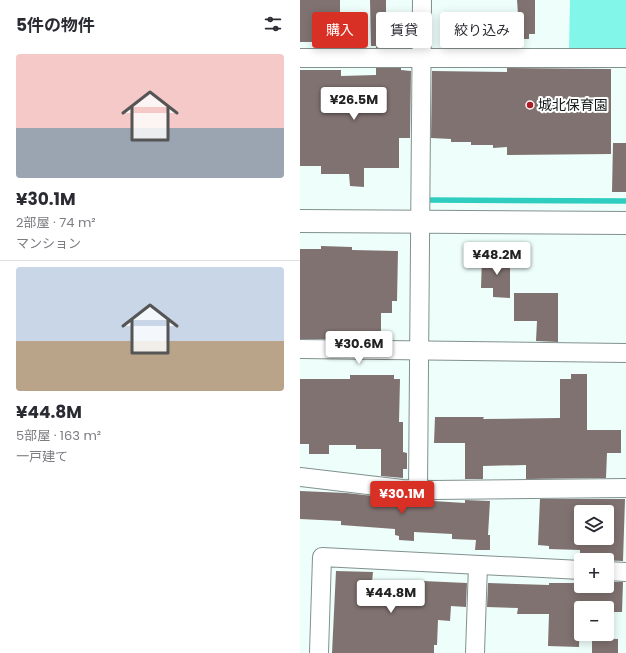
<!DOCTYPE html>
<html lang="ja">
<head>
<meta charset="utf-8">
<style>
  :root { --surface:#fff; --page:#f7f7f7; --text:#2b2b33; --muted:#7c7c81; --line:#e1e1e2; --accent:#d93025 }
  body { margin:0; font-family:Poppins,"Noto Sans JP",sans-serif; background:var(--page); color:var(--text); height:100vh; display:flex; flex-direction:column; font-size:15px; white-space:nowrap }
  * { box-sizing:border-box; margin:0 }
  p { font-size:13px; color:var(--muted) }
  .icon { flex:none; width:22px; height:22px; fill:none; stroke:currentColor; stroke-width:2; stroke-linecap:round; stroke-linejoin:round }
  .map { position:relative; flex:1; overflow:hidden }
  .sheet { display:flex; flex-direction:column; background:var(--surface); width:300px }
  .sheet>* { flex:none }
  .top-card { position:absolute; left:12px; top:12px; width:254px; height:36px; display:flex; gap:8px }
  .controls { position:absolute; left:274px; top:505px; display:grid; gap:8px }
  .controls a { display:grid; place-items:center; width:40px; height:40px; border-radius:4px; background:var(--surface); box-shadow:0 2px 10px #0003; font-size:20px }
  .price { position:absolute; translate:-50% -34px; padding:0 9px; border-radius:4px; background:#fff; color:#222; font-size:13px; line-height:26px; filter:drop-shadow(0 1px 2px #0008) }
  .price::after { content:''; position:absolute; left:50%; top:24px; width:12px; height:9px; margin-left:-6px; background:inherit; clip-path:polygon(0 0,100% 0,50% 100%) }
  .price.on { background:var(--accent); color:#fff }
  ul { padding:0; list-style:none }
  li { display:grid; align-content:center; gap:8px; height:212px; padding:0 16px }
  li+li { border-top:1px solid var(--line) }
  li span { display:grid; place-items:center; height:124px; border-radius:4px; color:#555 }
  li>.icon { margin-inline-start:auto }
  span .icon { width:72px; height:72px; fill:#fffc; stroke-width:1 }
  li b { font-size:17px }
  h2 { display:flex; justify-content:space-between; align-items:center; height:48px; padding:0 16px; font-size:17px }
  .pill { padding:0 14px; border-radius:4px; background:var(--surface); box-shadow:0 2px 10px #0003; font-size:14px; line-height:36px }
  .pill.on { background:var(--accent); color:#fff }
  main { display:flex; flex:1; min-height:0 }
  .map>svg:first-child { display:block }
  .green { fill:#81f6e9 }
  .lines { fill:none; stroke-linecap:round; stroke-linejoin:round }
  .stream { stroke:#2ecdbf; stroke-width:5.5 }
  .building { fill:#807270; fill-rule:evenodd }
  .street-casing { stroke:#81918e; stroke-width:20 }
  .secondary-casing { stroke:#81918e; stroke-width:24 }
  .street { stroke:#fff; stroke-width:18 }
  .secondary { stroke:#fff; stroke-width:22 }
  .poi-dot { fill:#ad1b24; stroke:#fff; stroke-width:1.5 }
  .labels { text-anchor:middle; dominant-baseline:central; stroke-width:4; stroke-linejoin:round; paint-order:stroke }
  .poi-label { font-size:14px; fill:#131918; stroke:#fff; text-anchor:start }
</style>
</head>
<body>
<main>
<section class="sheet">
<h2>5件の物件<svg class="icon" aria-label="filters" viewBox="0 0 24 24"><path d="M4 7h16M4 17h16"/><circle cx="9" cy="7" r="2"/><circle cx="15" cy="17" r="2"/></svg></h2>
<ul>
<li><span style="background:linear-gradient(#f6c9c9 60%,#9aa5b1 0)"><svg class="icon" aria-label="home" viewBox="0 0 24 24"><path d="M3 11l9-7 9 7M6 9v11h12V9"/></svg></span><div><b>¥30.1M</b><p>2部屋 · 74 m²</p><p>マンション</p></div></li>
<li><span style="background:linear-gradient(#c9d6e8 60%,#b9a48a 0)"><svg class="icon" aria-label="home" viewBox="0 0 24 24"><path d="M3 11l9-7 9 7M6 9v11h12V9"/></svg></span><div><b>¥44.8M</b><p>5部屋 · 163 m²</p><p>一戸建て</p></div></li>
</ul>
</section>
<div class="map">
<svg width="326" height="653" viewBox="0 0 326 653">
  <rect width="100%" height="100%" fill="#edfefb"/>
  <path class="green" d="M 270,0 L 326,0 L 326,50 L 269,50 Z"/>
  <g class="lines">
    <path class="stream" d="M 129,200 L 326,201"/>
  </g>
  <g class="building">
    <path d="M 0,0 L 40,0 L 40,15 L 30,15 L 30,27 L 21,27 L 20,42 L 0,42 Z"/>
    <path d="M 70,0 L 86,0 L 86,20 L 101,20 L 101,48 L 76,48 L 76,46 L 71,46 Z"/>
    <path d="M 217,0 L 235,0 L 235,34 L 229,34 L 229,39 L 215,39 L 215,14 L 218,14 Z"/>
    <path d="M 76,68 L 101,68 L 101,70 L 111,71 L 110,138 L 99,138 L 99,168 L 64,168 L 64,187 L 50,186 L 49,174 L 21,174 L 21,166 L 0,166 L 0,70 L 41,70 L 41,76 L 76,75 Z"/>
    <path d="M 207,68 L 311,69 L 311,154 L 207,155 L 207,147 L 193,148 L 193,145 L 171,145 L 171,142 L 151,142 L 151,139 L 131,138 L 132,71 L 207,72 Z"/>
    <path d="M 313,143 L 326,143 L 326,192 L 312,192 Z"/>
    <path d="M 21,246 L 52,247 L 52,250 L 98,251 L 97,301 L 92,301 L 92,313 L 81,313 L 81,338 L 71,337 L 71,339 L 0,339 L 0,249 L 21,249 Z"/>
    <path d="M 182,257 L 210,257 L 210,298 L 193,297 L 193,288 L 181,288 Z"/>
    <path d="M 214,293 L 258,293 L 258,342 L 236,341 L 237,321 L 214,321 Z"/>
    <path d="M 271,374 L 287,374 L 287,430 L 321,430 L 321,453 L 307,453 L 306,478 L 226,479 L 226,465 L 183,466 L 183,479 L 165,479 L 165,443 L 134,443 L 135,417 L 184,417 L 183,419 L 260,418 L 260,379 L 271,379 Z"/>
    <path d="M 50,375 L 94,375 L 94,379 L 100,379 L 99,422 L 103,422 L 103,452 L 107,453 L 107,469 L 103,469 L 103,478 L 81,476 L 81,449 L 56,449 L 56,445 L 29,445 L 29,454 L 9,454 L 9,444 L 0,444 L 0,379 L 50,379 Z"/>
    <path d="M 0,491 L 46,493 L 101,499 L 165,503 L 165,500 L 190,501 L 188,535 L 190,535 L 190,550 L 175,550 L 176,540 L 152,539 L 152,534 L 114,532 L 114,541 L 99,540 L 99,536 L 95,535 L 95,529 L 41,525 L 41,521 L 0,519 Z"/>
    <path d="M 240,499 L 325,499 L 323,561 L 280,559 L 280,550 L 249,549 L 249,546 L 238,545 ZM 281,512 L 307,512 L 307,538 L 281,538 Z"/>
    <path d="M 36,571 L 73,572 L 72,582 L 105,583 L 105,581 L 123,581 L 167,583 L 166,607 L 151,606 L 150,621 L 138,620 L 137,645 L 134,645 L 134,653 L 32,653 Z"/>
    <path d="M 279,580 L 281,580 L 281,586 L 307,586 L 307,582 L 323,582 L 322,612 L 307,612 L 307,608 L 280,608 L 279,647 L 248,646 L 249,614 L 217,614 L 218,608 L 187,607 L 188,583 L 249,585 L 249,583 L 279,583 Z"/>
    <path d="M 292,638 L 318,639 L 318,653 L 292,653 Z"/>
  </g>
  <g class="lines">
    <defs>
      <g id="street">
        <path d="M 0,58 L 326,58"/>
        <path d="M 0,349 L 326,353"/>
        <path d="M 0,477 L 102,489 L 130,490 L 326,488"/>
        <path d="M 118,489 L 122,0"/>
        <path d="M 307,571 L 326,572"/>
        <path d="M 19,653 L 22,557 L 281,570"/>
        <path d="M 175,653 L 178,565"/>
      </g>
      <path id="secondary" d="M 0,221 L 326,223"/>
    </defs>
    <use href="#street" class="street-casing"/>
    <use href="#secondary" class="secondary-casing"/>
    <use href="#street" class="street"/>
    <use href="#secondary" class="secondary"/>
  </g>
  <circle class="poi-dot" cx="230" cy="105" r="4"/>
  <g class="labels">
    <g class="poi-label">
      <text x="238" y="105">城北保育園</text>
    </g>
  </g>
</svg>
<div class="controls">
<a><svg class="icon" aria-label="layers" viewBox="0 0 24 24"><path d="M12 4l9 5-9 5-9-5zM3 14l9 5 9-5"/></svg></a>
<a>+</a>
<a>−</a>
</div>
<b class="price" style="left:54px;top:121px">¥26.5M</b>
<b class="price" style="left:197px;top:276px">¥48.2M</b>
<b class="price" style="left:59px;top:365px">¥30.6M</b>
<b class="price on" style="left:102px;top:515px">¥30.1M</b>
<b class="price" style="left:91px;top:614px">¥44.8M</b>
<div class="top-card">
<a class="pill on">購入</a>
<a class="pill">賃貸</a>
<a class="pill">絞り込み</a>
</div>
</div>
</main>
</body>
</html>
